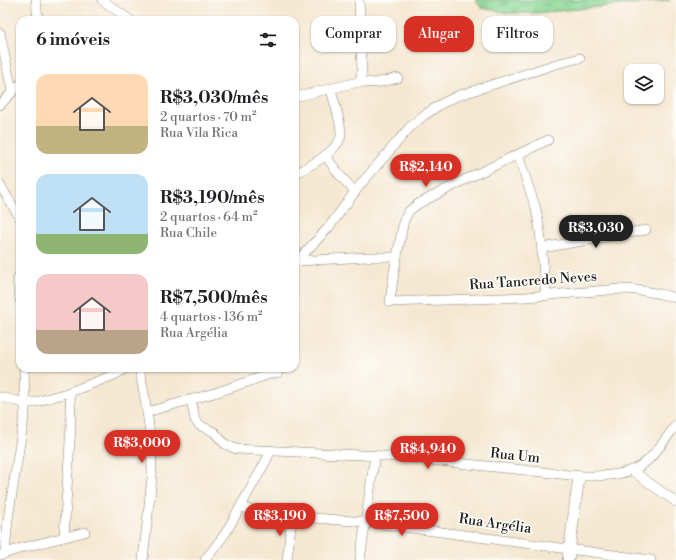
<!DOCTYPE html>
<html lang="pt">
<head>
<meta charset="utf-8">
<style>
  :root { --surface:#fff; --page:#f2f2f2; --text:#202124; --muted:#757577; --accent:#d93025 }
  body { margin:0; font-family:"Libre Bodoni",serif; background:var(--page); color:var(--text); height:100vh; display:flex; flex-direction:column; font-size:15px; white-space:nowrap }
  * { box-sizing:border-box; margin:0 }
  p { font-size:13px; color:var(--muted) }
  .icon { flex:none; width:22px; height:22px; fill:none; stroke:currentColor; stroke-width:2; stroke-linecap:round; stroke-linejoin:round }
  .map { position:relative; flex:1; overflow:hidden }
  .side { position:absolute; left:16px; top:16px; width:283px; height:356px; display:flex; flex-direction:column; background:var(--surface); border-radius:12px; box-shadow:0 1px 3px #0004 }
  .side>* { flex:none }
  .guide { position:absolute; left:311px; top:16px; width:305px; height:36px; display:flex; gap:8px }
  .tools { position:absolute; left:624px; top:64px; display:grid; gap:8px }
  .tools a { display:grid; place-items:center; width:40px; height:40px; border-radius:8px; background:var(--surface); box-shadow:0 1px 3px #0004; font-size:20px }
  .price { position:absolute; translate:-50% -34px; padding:0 9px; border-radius:14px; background:var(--accent); color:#fff; font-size:13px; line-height:26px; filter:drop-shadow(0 1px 2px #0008) }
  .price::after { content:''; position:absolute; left:50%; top:24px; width:12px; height:9px; margin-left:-6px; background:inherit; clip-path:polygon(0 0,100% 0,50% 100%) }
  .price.active { background:#222; color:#fff }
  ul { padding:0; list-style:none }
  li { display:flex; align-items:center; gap:12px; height:100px; padding:0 20px }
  li span { display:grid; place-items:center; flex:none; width:112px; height:80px; border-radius:12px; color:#555 }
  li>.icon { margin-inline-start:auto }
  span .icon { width:48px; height:48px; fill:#fffc; stroke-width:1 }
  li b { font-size:17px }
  h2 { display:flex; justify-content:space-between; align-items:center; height:48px; padding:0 20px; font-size:17px }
  .pill { padding:0 14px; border-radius:12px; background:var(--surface); box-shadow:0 1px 3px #0004; font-size:14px; line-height:36px }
  .pill.active { background:var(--accent); color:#fff }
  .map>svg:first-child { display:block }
  .wetland { fill:url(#wetland-marsh); stroke:#547a59 }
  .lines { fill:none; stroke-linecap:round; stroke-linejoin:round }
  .minor-casing { stroke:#888277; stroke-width:10 }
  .tertiary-casing { stroke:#888277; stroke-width:12 }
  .minor { stroke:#fff; stroke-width:9 }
  .tertiary { stroke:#fff; stroke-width:11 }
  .labels { text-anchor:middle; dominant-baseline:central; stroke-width:3.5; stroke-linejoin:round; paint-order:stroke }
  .street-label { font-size:14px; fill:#1c1c1c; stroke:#fdfcf7 }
</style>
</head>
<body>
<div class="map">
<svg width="676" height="560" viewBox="0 0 676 560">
  <defs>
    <pattern id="wetland-marsh" width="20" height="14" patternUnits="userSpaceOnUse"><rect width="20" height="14" fill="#8bd896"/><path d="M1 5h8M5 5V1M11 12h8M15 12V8" fill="none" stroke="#77b981"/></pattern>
  </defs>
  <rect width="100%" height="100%" fill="#fdfcf7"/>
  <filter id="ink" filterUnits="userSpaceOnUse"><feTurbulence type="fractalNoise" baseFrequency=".025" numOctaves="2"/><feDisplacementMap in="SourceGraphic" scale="8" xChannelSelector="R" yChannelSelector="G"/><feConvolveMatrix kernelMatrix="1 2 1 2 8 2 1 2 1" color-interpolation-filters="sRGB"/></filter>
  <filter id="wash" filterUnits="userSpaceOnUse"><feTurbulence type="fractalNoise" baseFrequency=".012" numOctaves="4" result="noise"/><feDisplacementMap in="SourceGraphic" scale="16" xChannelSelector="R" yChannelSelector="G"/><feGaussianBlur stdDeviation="0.9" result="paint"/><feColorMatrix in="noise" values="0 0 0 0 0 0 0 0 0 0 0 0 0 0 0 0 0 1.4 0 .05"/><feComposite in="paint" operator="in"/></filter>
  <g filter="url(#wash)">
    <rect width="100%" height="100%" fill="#f5e8d2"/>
    <path class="wetland" d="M 475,0 L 670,0 L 536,13 L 508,13 L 482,8 Z"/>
  </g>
  <g filter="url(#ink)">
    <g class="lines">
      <defs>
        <g id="minor">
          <path d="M 36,0 L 38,20"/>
          <path d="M 102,0 L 130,20"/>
          <path d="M 0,33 L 12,91"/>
          <path d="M 358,82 L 376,83 L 398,78"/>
          <path d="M 295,97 L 358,82 L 361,77 L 362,71 L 359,0"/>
          <path d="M 0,105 L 20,84"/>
          <path d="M 548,140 L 466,179 L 418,204 L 409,211 L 404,220 L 394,272 L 390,302 L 526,297 L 620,289 C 640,289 658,293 676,298"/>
          <path d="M 325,155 L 338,173 L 355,192"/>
          <path d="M 518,155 L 536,209 L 540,231 L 546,296"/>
          <path d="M 295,174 C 308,167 339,151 341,135 C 342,124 333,100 331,89"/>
          <path d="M 0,185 L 20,218"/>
          <path d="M 542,248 L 646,230"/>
          <path d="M 298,261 L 367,257 L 397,257"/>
          <path d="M 295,263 L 329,227 L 360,185 L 410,127 L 423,116 L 441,104 L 457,96 L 556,64 L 580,58"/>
          <path d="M 20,275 L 17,280 L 20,300"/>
          <path d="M 139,368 C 147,404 152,441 152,477 L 143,560"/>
          <path d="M 0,397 L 25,403 L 32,403 L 70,392 L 114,375 L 127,368"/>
          <path d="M 191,399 L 195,420 L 199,425 L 214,432 L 225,444 L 236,449 L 402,457 L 579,476 C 600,476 630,477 647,461 C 658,451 667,437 676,425"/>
          <path d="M 147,412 L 218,392 L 270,374 L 278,373"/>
          <path d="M 631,470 L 676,502"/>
          <path d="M 241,507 L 263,514 L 366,522 L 651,560"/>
          <path d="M 64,536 L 71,426 L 70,392"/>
          <path d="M 5,553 L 8,519 L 25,411 L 24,368"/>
          <path d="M 1,555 L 21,548 L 85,532"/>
          <path d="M 205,560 L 225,534 L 266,461 L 271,450"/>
          <path d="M 287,560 L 292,516"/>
          <path d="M 360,560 L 375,455"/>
        </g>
        <path id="tertiary" d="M 568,560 L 579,476"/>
      </defs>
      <use href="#minor" class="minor-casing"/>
      <use href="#tertiary" class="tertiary-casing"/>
      <use href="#minor" class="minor"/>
      <use href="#tertiary" class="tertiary"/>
    </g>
  </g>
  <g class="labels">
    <g class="street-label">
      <text transform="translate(533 281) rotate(-4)">Rua Tancredo Neves</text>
      <text transform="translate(515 456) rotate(6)">Rua Um</text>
      <text transform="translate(495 524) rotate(8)">Rua Argélia</text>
    </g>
  </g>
</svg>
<div class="tools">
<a><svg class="icon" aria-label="layers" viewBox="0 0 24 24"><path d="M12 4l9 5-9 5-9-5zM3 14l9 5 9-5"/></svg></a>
</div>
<b class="price" style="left:426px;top:188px">R$2,140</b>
<b class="price active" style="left:596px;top:249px">R$3,030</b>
<b class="price" style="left:142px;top:464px">R$3,000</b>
<b class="price" style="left:428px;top:470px">R$4,940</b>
<b class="price" style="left:280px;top:537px">R$3,190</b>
<b class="price" style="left:402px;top:537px">R$7,500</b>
<div class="guide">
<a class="pill">Comprar</a>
<a class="pill active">Alugar</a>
<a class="pill">Filtros</a>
</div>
<section class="side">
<h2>6 imóveis<svg class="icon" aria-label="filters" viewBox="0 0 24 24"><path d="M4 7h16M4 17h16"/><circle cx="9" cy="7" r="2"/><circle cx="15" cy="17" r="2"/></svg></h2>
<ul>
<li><span style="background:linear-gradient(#ffd9b3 65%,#c2b280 0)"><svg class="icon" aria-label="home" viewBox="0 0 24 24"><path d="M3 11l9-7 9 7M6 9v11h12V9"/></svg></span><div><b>R$3,030/mês</b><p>2 quartos · 70 m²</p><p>Rua Vila Rica</p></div></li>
<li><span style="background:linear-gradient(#bfe0f5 75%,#8fb573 0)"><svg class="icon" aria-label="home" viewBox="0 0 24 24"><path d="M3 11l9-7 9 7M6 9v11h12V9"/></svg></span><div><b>R$3,190/mês</b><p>2 quartos · 64 m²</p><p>Rua Chile</p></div></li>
<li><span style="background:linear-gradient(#f6c9c9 70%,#b9a48a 0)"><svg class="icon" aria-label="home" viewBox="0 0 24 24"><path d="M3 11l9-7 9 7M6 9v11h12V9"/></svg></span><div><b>R$7,500/mês</b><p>4 quartos · 136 m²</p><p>Rua Argélia</p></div></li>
</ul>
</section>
</div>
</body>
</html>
